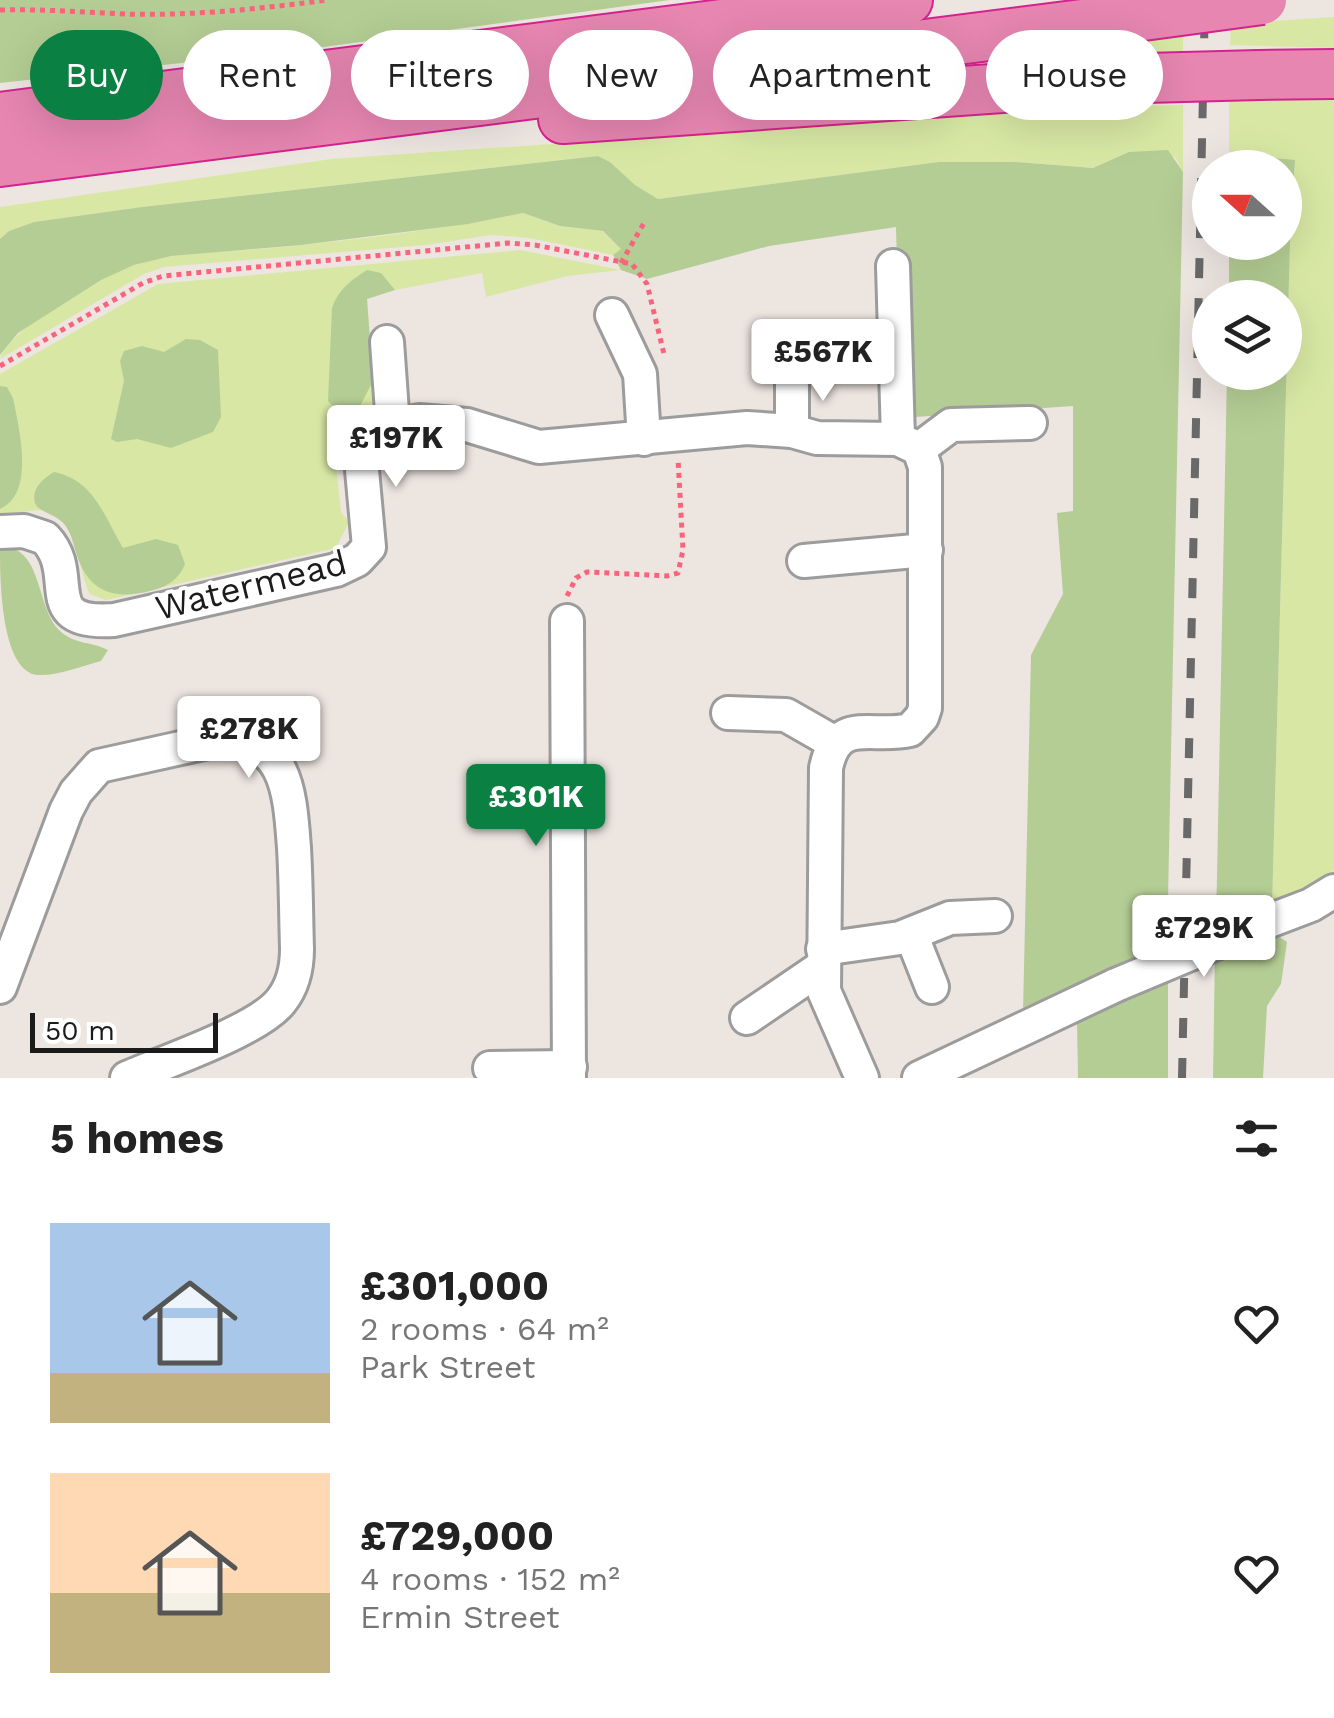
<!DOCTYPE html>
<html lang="en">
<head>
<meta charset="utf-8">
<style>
  :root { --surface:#fff; --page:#f6f6f6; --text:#222; --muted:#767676; --accent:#0b8043 }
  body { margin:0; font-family:"Work Sans",sans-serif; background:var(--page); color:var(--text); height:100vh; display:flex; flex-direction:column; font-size:38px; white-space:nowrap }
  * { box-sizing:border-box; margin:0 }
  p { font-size:32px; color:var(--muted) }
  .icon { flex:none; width:55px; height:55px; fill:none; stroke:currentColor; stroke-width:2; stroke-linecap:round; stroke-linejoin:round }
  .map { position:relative; height:1078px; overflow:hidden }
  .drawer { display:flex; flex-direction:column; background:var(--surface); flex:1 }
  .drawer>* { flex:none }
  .hud { position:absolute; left:30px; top:30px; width:1275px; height:90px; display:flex; gap:20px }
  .needle { width:65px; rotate:291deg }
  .fabs { position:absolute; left:1192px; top:150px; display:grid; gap:20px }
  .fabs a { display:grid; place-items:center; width:110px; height:110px; border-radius:50%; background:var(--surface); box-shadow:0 10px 40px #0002; font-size:50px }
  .scale { position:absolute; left:30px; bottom:25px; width:188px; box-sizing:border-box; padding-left:10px; border:5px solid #1b1b1b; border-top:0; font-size:28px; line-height:35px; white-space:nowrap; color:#1b1b1b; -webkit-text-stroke:8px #fff; paint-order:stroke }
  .price { position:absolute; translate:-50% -85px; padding:0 22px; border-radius:10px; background:#fff; color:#222; font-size:32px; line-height:65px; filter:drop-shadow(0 2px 5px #0008) }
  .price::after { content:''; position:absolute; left:50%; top:60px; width:30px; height:22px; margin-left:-15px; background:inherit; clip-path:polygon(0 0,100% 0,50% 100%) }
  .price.current { background:var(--accent); color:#fff }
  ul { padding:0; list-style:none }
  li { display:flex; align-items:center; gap:30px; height:250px; padding:0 50px }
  li span { display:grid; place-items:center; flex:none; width:280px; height:200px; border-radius:0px; color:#555 }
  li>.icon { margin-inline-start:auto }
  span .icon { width:120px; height:120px; fill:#fffc; stroke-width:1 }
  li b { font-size:42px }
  h2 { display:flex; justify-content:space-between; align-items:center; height:120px; padding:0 50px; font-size:42px }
  .tag { padding:0 35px; border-radius:45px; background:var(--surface); box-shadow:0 10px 40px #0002; font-size:35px; line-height:90px }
  .tag.current { background:var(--accent); color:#fff }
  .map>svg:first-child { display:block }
  .grass { fill:#d8e8a4 }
  .forest { fill:#b4cd94 }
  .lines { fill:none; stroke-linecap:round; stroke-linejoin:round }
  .minor-casing { stroke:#9c9c9c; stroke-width:38 }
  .highway-casing { stroke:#d5228f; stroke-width:52 }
  .path { stroke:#fa637c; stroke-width:5; stroke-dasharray:5 5; stroke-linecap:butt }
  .minor { stroke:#fff; stroke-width:32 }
  .highway { stroke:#e686b1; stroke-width:48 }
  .rail { stroke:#696969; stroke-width:8; stroke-dasharray:20 20; stroke-linecap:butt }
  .minor-bridge-casing { stroke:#9c9c9c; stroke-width:38; stroke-linecap:butt }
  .highway-bridge-casing { stroke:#d5228f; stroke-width:52; stroke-linecap:butt }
  .minor-bridge { stroke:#fff; stroke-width:32 }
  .highway-bridge { stroke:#e686b1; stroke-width:48 }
  .labels { text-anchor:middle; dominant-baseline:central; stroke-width:8; stroke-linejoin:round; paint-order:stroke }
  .street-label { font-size:35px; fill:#1b1b1b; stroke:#fff }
</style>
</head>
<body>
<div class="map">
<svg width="1334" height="1078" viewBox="0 0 1334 1078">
  <rect width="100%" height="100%" fill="#ede5e0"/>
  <g class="grass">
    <path d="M 1334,17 L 1334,48 L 1230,45 L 1231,24 Z"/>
    <path d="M 1183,35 L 1183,51 L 888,68 L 1078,41 Z"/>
    <path d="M 1334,93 L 1334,870 L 1297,897 L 1272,908 L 1290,243 L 1295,161 L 1229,154 L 1229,95 Z"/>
    <path d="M 1183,105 L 1183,172 L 1175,157 L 1129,152 L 1093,168 L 1015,162 L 939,162 L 658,199 L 634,185 L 610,162 L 598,156 L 142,207 L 34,222 L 9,231 L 0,239 L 0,207 L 331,159 L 1111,106 Z"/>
    <path d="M 523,213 L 560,226 L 602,231 L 622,249 L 613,255 L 529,238 L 491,235 L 426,245 L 164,267 L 144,274 L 0,359 C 11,327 102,275 135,265 C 178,250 227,252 272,248 C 356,240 440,230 523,213 Z"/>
    <path d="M 520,250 L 621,270 L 568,276 L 486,297 L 482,273 L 395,290 L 367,299 L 375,410 L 354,417 L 345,429 L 342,457 L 336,466 L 341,512 L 349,522 L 336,548 L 106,600 L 90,594 C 77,570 78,508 40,510 C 27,511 13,513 0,514 L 0,374 L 158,284 Z"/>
  </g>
  <g class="forest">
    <path d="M 0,0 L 670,0 L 309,49 L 0,83 Z"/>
    <path d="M 1168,150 L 1183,172 L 1167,947 L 1023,1013 L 1031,655 L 1063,594 L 1057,513 L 1073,511 L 1073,406 L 901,418 L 896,227 L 769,246 L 647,279 L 621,270 L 613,255 L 621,249 L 603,231 L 560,226 L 523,213 L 468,224 L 301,245 L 171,256 L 134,265 L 101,280 L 18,333 L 0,355 L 0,239 L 9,231 L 34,222 L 142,207 L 598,156 L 610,162 L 635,185 L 658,199 L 939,162 L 1015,162 L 1093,168 L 1129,152 Z"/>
    <path d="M 1229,154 L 1295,160 L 1290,243 L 1272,908 L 1216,927 L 1227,373 L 1285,372 L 1285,298 L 1229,297 L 1229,243 L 1285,242 L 1285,168 L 1229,167 Z"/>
    <path d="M 367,270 L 381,273 L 395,290 L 367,299 L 373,381 L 359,408 C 348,413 336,411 328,401 L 332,308 C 339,289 350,281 367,270 Z"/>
    <path d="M 186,339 L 200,340 L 218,350 L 221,417 L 213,432 L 171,448 L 137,439 L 117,442 L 111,439 L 124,381 L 120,361 L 124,351 L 142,346 L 164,352 Z"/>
    <path d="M 0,386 L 7,387 L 13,398 C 19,428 36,494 0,509 Z"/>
    <path d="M 54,472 C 94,480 104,516 123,548 L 156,539 L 178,545 L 185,564 C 178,581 166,587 150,591 C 120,599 92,595 79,561 C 74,549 73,536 65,525 C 57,514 39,513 35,503 C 31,488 43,479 54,472 Z"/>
    <path d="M 0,546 C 43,547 35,603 58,629 C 73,645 91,641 108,650 L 101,661 C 82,666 58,676 38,675 C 0,672 0,576 0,546 Z"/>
    <path d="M 1271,931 L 1287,942 L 1281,984 L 1267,1006 L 1263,1078 L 1213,1078 L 1215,954 Z"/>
    <path d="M 1168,974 L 1168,1078 L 1078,1078 L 1077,1022 Z"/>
  </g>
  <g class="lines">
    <defs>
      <g id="minor">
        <path d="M 893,266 L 898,439"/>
        <path d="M 612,315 L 640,374 L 644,439"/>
        <path d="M 387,342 L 393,426"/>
        <path d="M 792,431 L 792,377"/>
        <path d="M 919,449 L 951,425 L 1030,423"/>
        <path d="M 0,532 L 24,531 L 45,538 C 81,575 34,625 114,620 L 336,570 L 357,560 L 369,547 L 360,448 L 368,434 L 377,430 L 419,421 L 467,425 L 539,447 L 747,428 L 792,431 L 817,438 L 898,439 L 919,449 L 925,467 L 925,708 L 922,717 L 910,730 C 871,739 837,715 826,768 L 824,991 L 862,1078"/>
        <path d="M 804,561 L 926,550"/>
        <path d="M 567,621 L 569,1078"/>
        <path d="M 728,713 L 786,715 L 835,743"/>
        <path d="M 1269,921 L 1311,905 L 1334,891"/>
        <path d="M 911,934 L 932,987"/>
        <path d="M 823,949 L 900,938 L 950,918 L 995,916"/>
        <path d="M 0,987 L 66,811 L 76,792 L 99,766 L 217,740 C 288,734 290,795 294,848 C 296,882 296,916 297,949 C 297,968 293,986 281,1001 C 259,1030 164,1062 127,1078"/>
        <path d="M 747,1018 L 822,967"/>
        <path d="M 490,1068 L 570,1067"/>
        <path d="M 919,1078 L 1116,985"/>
      </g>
      <g id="highway">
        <path d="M 1259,75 L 1334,74"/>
        <path d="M 0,117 L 908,0"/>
        <path d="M 563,119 L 1146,78"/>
        <path d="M 0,162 L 1106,21"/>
      </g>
    </defs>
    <use href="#minor" class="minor-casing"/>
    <use href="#highway" class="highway-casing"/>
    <g class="path">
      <path d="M 0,10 C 42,9 83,12 125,14 C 192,16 260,9 327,0"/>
      <path d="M 621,263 L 644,223"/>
      <path d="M 0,366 L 143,283 L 163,276 L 508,243 L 535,245 L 632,264 L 647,284 L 664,354"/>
      <path d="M 567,596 L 576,578 L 587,572 L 667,576 L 678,573 L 683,550 L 678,459"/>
    </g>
    <use href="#minor" class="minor"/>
    <use href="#highway" class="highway"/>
    <path class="rail" d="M 1182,1078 L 1205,0"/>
    <defs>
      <path id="minor-bridge" d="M 1116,985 L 1269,921"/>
      <g id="highway-bridge">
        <path d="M 1106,21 L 1262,0"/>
        <path d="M 1146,78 L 1259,75"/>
      </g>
    </defs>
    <use href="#minor-bridge" class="minor-bridge-casing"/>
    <use href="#highway-bridge" class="highway-bridge-casing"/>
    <use href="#minor-bridge" class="minor-bridge"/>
    <use href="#highway-bridge" class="highway-bridge"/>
  </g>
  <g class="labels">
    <g class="street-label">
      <text transform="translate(251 585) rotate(-14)">Watermead</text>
    </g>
  </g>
</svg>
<div class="fabs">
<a><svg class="needle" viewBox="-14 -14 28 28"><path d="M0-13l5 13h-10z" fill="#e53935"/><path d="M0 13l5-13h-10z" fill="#767676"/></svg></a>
<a><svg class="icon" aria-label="layers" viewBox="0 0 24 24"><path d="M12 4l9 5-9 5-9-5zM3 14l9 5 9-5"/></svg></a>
</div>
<div class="scale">50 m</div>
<b class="price" style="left:823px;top:404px">£567K</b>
<b class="price" style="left:396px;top:490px">£197K</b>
<b class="price" style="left:249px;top:781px">£278K</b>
<b class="price current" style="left:536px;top:849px">£301K</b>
<b class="price" style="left:1204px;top:980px">£729K</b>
<div class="hud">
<a class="tag current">Buy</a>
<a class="tag">Rent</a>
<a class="tag">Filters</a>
<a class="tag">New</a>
<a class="tag">Apartment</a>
<a class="tag">House</a>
</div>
</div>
<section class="drawer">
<h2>5 homes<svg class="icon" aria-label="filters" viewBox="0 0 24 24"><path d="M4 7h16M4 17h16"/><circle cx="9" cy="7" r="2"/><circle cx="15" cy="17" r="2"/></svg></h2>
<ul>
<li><span style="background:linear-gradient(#a9c7e8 75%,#c2b280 0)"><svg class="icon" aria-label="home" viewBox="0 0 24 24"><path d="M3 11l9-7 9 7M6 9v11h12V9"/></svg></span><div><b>£301,000</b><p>2 rooms · 64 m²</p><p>Park Street</p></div><svg class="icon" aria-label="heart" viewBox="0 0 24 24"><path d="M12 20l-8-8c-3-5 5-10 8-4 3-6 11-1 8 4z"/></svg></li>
<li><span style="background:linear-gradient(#ffd9b3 60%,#c2b280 0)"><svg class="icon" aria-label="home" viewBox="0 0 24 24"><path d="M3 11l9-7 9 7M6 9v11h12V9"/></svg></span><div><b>£729,000</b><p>4 rooms · 152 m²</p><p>Ermin Street</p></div><svg class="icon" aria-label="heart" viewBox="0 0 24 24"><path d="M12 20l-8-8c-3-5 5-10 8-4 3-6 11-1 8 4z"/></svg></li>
</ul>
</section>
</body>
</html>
